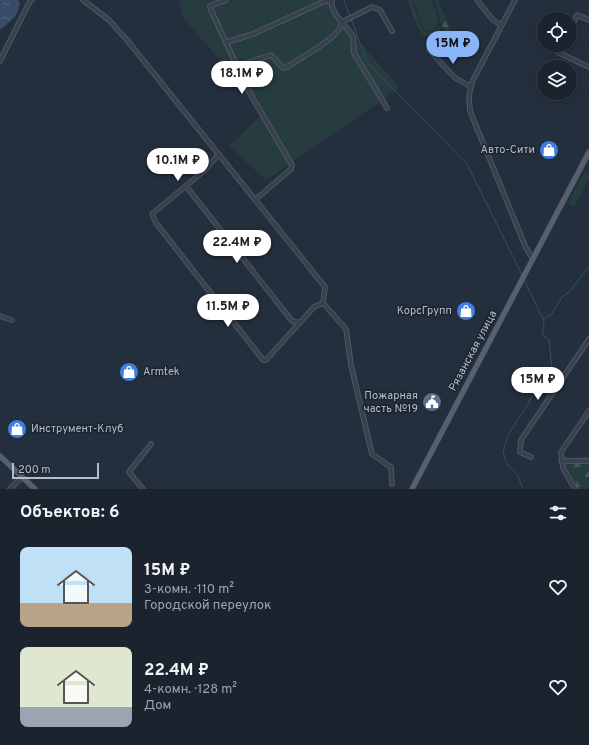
<!DOCTYPE html>
<html lang="ru">
<head>
<meta charset="utf-8">
<style>
  :root { --surface:#1b232e; --page:#282f3a; --text:#f1f3f6; --muted:#a0a4aa; --line:#39404a; --accent:#8ab4f8 }
  body { margin:0; font-family:Overpass,sans-serif; background:var(--page); color:var(--text); height:100vh; display:flex; flex-direction:column; font-size:15px; white-space:nowrap }
  * { box-sizing:border-box; margin:0 }
  p { font-size:13px; color:var(--muted) }
  .icon { flex:none; width:22px; height:22px; fill:none; stroke:currentColor; stroke-width:2; stroke-linecap:round; stroke-linejoin:round }
  .map { position:relative; height:489px; overflow:hidden }
  .sheet { display:flex; flex-direction:column; background:var(--surface); flex:1 }
  .sheet>* { flex:none }
  .buttons { position:absolute; left:537px; top:12px; display:grid; gap:8px }
  .buttons a { display:grid; place-items:center; width:40px; height:40px; border-radius:50%; background:var(--surface); box-shadow:0 2px 10px #0003,0 0 0 1px var(--line); font-size:20px }
  .scale { position:absolute; left:12px; bottom:10px; width:87px; box-sizing:border-box; padding-left:4px; border:2px solid #b4bcc9; border-top:0; font-size:11px; line-height:14px; white-space:nowrap; color:#b4bcc9; -webkit-text-stroke:3px #1d2633; paint-order:stroke }
  .price { position:absolute; translate:-50% -34px; padding:0 9px; border-radius:14px; background:#fff; color:#222; font-size:13px; line-height:26px; filter:drop-shadow(0 1px 2px #0008) }
  .price::after { content:''; position:absolute; left:50%; top:24px; width:12px; height:9px; margin-left:-6px; background:inherit; clip-path:polygon(0 0,100% 0,50% 100%) }
  .price.selected { background:var(--accent); color:#111 }
  ul { padding:0; list-style:none }
  li { display:flex; align-items:center; gap:12px; height:100px; padding:0 20px }
  li span { display:grid; place-items:center; flex:none; width:112px; height:80px; border-radius:8px; color:#555 }
  li>.icon { margin-inline-start:auto }
  span .icon { width:48px; height:48px; fill:#fffc; stroke-width:1 }
  li b { font-size:17px }
  h2 { display:flex; justify-content:space-between; align-items:center; height:48px; padding:0 20px; font-size:17px }
  .map>svg:first-child { display:block }
  .green { fill:#263c3f }
  .forest { fill:url(#forest-firs) }
  .water { fill:url(#water-ripples) }
  .lines { fill:none; stroke-linecap:round; stroke-linejoin:round }
  .stream { stroke:#394c67; stroke-width:1 }
  .minor-casing { stroke:#565f6c; stroke-width:5.5 }
  .major-casing { stroke:#414a57; stroke-width:6 }
  .minor { stroke:#38414e; stroke-width:4 }
  .major { stroke:#56606e; stroke-width:5 }
  .labels { text-anchor:middle; dominant-baseline:central; stroke-width:3.5; stroke-linejoin:round; paint-order:stroke }
  .poi-label { font-size:11px; fill:#b4bcc9; stroke:#1d2633; text-anchor:end }
  .street-label { font-size:11px; fill:#b4bcc9; stroke:#1d2633 }
</style>
</head>
<body>
<div class="map">
<svg width="589" height="489" viewBox="0 0 589 489">
  <defs>
    <pattern id="forest-firs" width="22" height="20" patternUnits="userSpaceOnUse"><rect width="22" height="20" fill="#263c3f"/><path d="M5 1l3.5 6h-7zM16 11l3.5 6h-7z" fill="#435659"/></pattern>
    <pattern id="water-ripples" width="26" height="14" patternUnits="userSpaceOnUse"><rect width="26" height="14" fill="#394c67"/><path d="M2 4q2-2 4 0t4 0M15 11q2-2 4 0t4 0" fill="none" stroke="#53647b"/></pattern>
  </defs>
  <rect width="100%" height="100%" fill="#242f3e"/>
  <g class="green">
    <path d="M 179,0 L 331,0 L 335,14 L 400,88 L 266,180 L 229,146 L 260,116 L 239,67 L 226,67 L 184,19 Z"/>
    <path d="M 413,0 L 432,0 L 439,22 L 433,30 L 426,31 L 423,28 Z"/>
    <path d="M 585,171 L 589,174 L 589,179 L 574,207 L 580,211 L 570,205 L 568,202 Z"/>
  </g>
  <g class="forest">
    <path d="M 408,0 L 412,0 L 422,30 C 429,33 434,32 439,27 L 441,33 L 423,36 L 418,28 Z"/>
    <path d="M 434,0 L 438,0 C 441,11 449,19 450,31 L 444,31 Z"/>
    <path d="M 560,457 L 589,457 L 589,489 L 577,489 Z"/>
  </g>
  <path class="water" d="M 0,0 L 18,0 L 20,4 L 15,17 L 0,30 Z"/>
  <g class="lines">
    <g class="stream">
      <path d="M 344,0 L 350,16"/>
      <path d="M 351,19 L 367,62 L 467,164 L 522,275"/>
      <path d="M 524,280 L 543,319"/>
      <path d="M 523,489 L 517,474 L 508,466 L 503,453 L 508,435 L 528,404 L 540,379 L 547,376 L 552,369 L 549,340 L 542,334 L 544,327 L 543,319 L 551,315 L 562,297 L 569,292 L 589,267"/>
    </g>
    <defs>
      <g id="minor">
        <path d="M 83,0 L 109,20 L 127,40 L 325,287 L 323,303 L 346,329 L 351,365 L 372,454 L 391,467 L 392,484"/>
        <path d="M 226,0 L 210,6 L 211,10 L 248,90 L 292,165 L 291,169 L 255,200"/>
        <path d="M 332,0 L 332,6 L 336,15 L 353,36 L 354,53 L 387,108"/>
        <path d="M 477,0 L 493,20 L 501,25"/>
        <path d="M 515,0 L 472,82 L 469,96 L 470,111 L 526,248 L 533,259"/>
        <path d="M 570,30 L 577,15 L 589,20"/>
        <path d="M 227,42 L 253,34 L 325,1 L 331,2"/>
        <path d="M 563,45 L 559,53 L 589,67"/>
        <path d="M 429,50 L 454,77 L 471,87"/>
        <path d="M 0,61 L 29,3 L 32,0"/>
        <path d="M 237,66 L 271,55 L 283,68 L 287,67 C 302,56 338,40 342,22 L 372,7 L 380,10 L 392,31"/>
        <path d="M 219,154 L 205,170 L 152,214 L 156,223 L 263,360 L 266,360 L 314,307 L 323,303"/>
        <path d="M 186,186 L 292,321 L 300,323"/>
        <path d="M 0,316 L 12,320"/>
        <path d="M 531,457 L 520,452 L 521,440 L 589,339"/>
        <path d="M 561,461 L 589,461"/>
        <path d="M 10,489 L 22,477"/>
        <path d="M 143,489 L 129,472 L 151,444"/>
        <path d="M 575,489 L 563,468 L 561,452 L 589,411"/>
      </g>
      <g id="major">
        <path d="M 0,456 L 35,489"/>
        <path d="M 412,489 L 589,152"/>
      </g>
    </defs>
    <use href="#minor" class="minor-casing"/>
    <use href="#major" class="major-casing"/>
    <use href="#minor" class="minor"/>
    <use href="#major" class="major"/>
  </g>
  <defs>
    <symbol id="shop-disc" viewBox="-11 -11 22 22"><circle r="9.5" fill="#3f7fe0" stroke="#1d2633"/><path d="M-5-2.5h2.3a2.7 3.5 0 0 1 5.4 0H5L5.5 6h-11ZM-1.5-2.5h3a1.5 2.3 0 0 0-3 0Z" fill="#fff"/></symbol>
    <symbol id="civic-disc" viewBox="-11 -11 22 22"><circle r="9.5" fill="#5c6f8a" stroke="#1d2633"/><path d="M-.6-6.5H3V-4.5H.6V-3L4-1V1h2V6H-6V1h2V-1L-.6-3ZM-1.2 2.5V6h2.4V2.5Z" fill="#fff"/></symbol>
  </defs>
  <g fill-rule="evenodd">
    <use href="#shop-disc" x="538" y="139" width="22" height="22"/>
    <use href="#shop-disc" x="455" y="300" width="22" height="22"/>
    <use href="#shop-disc" x="118" y="361" width="22" height="22"/>
    <use href="#civic-disc" x="421" y="391" width="22" height="22"/>
    <use href="#shop-disc" x="6" y="418" width="22" height="22"/>
  </g>
  <g class="labels">
    <g class="poi-label">
      <text x="535" y="150">Авто-Сити</text>
      <text x="452" y="311">КорсГрупп</text>
      <text x="143" y="372" text-anchor="start">Armtek</text>
      <text x="418" y="396">Пожарная<tspan x="418" dy="13">часть №19</tspan></text>
      <text x="31" y="429" text-anchor="start">Инструмент-Клуб</text>
    </g>
    <g class="street-label">
      <text transform="translate(473 351) rotate(-62)">Рязанская улица</text>
    </g>
  </g>
</svg>
<div class="buttons">
<a><svg class="icon" aria-label="locate" viewBox="0 0 24 24"><circle cx="12" cy="12" r="6"/><path d="M12 2v4M12 18v4M2 12h4M18 12h4"/></svg></a>
<a><svg class="icon" aria-label="layers" viewBox="0 0 24 24"><path d="M12 4l9 5-9 5-9-5zM3 14l9 5 9-5"/></svg></a>
</div>
<div class="scale">200 m</div>
<b class="price selected" style="left:453px;top:65px">15M ₽</b>
<b class="price" style="left:242px;top:95px">18.1M ₽</b>
<b class="price" style="left:178px;top:182px">10.1M ₽</b>
<b class="price" style="left:237px;top:264px">22.4M ₽</b>
<b class="price" style="left:228px;top:328px">11.5M ₽</b>
<b class="price" style="left:538px;top:401px">15M ₽</b>
</div>
<section class="sheet">
<h2>Объектов: 6<svg class="icon" aria-label="filters" viewBox="0 0 24 24"><path d="M4 7h16M4 17h16"/><circle cx="9" cy="7" r="2"/><circle cx="15" cy="17" r="2"/></svg></h2>
<ul>
<li><span style="background:linear-gradient(#bfe0f5 70%,#b9a48a 0)"><svg class="icon" aria-label="home" viewBox="0 0 24 24"><path d="M3 11l9-7 9 7M6 9v11h12V9"/></svg></span><div><b>15M ₽</b><p>3-комн. · 110 m²</p><p>Городской переулок</p></div><svg class="icon" aria-label="heart" viewBox="0 0 24 24"><path d="M12 20l-8-8c-3-5 5-10 8-4 3-6 11-1 8 4z"/></svg></li>
<li><span style="background:linear-gradient(#dfe7d0 75%,#9aa5b1 0)"><svg class="icon" aria-label="home" viewBox="0 0 24 24"><path d="M3 11l9-7 9 7M6 9v11h12V9"/></svg></span><div><b>22.4M ₽</b><p>4-комн. · 128 m²</p><p>Дом</p></div><svg class="icon" aria-label="heart" viewBox="0 0 24 24"><path d="M12 20l-8-8c-3-5 5-10 8-4 3-6 11-1 8 4z"/></svg></li>
</ul>
</section>
</body>
</html>
